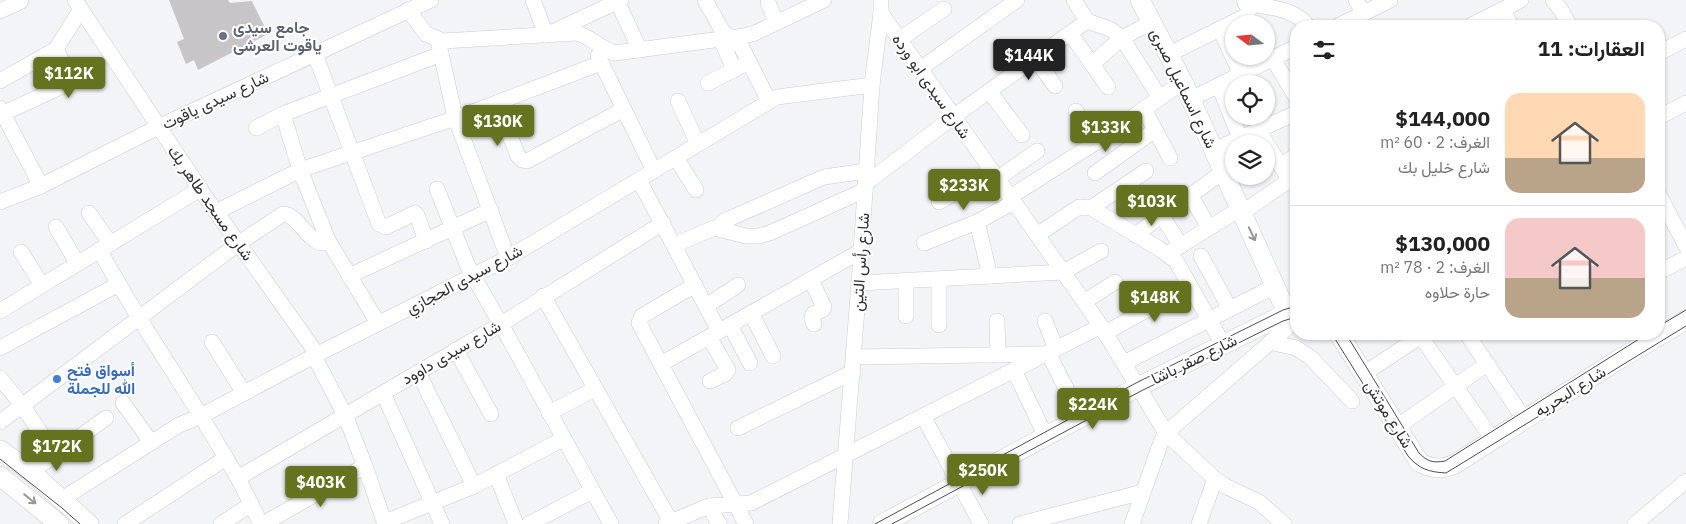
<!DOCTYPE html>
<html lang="ar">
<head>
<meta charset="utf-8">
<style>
  :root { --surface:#fff; --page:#f6f6f6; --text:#222; --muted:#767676; --line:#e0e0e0; --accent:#66731e }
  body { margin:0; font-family:"IBM Plex Sans",Vazirmatn,sans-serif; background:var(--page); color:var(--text); direction:rtl; height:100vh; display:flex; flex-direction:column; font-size:19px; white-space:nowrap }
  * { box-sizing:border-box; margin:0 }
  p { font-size:16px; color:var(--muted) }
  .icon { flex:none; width:28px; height:28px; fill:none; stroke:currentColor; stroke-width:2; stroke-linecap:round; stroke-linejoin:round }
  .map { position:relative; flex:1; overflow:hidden; direction:ltr }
  .details { position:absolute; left:1290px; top:20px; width:375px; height:320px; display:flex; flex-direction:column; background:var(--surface); border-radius:20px; box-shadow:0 1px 4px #0004; direction:rtl }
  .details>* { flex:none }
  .needle { width:32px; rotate:286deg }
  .buttons { position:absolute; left:1225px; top:15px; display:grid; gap:10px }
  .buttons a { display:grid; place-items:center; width:50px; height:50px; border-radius:50%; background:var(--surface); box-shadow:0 1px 4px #0004; font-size:25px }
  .price { position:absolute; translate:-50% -42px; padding:0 11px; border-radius:5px; background:var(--accent); color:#fff; font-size:16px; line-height:32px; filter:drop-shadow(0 1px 2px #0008) }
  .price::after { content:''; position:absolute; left:50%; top:30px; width:15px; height:11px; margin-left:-8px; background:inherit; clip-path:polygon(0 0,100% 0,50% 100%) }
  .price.selected { background:#222; color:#fff }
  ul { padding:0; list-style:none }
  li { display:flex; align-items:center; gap:15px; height:125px; padding:0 20px }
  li+li { border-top:1px solid var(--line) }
  li span { display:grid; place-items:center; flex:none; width:140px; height:100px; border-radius:15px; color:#555 }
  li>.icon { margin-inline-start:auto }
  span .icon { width:60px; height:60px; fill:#fffc; stroke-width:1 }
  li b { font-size:21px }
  h2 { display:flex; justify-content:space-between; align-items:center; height:60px; padding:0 20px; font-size:21px }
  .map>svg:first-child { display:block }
  .building { fill:#c8c5c8 }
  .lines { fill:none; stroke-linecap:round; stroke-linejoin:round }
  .minor-casing { stroke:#cacccf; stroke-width:16 }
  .major-casing { stroke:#cacccf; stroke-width:20 }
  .minor { stroke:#fff; stroke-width:15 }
  .major { stroke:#fff; stroke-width:19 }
  .tram { stroke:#4c4d4e; stroke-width:1 }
  .oneway { stroke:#989898 }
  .worship-dot { fill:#6b7280; stroke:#fff; stroke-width:2 }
  .shop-dot { fill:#3f7fe0; stroke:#fff; stroke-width:2 }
  .labels { text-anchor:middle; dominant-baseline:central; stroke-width:4; stroke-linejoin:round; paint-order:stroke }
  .worship-label { font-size:16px; font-weight:bold; fill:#5b616d; stroke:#fff; text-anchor:start }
  .street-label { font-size:16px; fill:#313132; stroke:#fff }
  .shop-label { font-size:16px; font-weight:bold; fill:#366cbe; stroke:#fff; text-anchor:start }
</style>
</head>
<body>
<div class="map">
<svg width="1686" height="524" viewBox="0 0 1686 524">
  <rect width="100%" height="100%" fill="#f2f4f7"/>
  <path class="building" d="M 169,0 L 228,0 L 230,3 L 252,1 L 268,34 L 198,70 L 194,60 L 186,64 L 177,42 L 184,39 Z"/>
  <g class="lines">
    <defs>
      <g id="minor">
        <path d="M 75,0 L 200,189 L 317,354"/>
        <path d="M 533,0 L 546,35 L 621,0"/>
        <path d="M 705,0 L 723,32 L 741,46 L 769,101"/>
        <path d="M 1074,0 L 1087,21 L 1110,29 L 1122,38 L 1160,98"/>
        <path d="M 1356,0 L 1363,13"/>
        <path d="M 1553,0 L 1561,10 L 1570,26"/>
        <path d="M 617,1 L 640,50"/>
        <path d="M 768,3 L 776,22"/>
        <path d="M 1245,3 C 1267,7 1294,8 1308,26"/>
        <path d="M 1503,9 L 1511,26"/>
        <path d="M 408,10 L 426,34 L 443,41 L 576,33 C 591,36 598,48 615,53 L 744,36 L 755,33 L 824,0"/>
        <path d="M 0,11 L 20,2 L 21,0"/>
        <path d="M 881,13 L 1101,326 L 1166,433 L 1215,479 L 1225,486 L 1259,502 L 1284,524"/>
        <path d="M 1338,26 L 1390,0"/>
        <path d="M 1470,26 L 1521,0"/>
        <path d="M 1220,29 L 1241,75"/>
        <path d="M 1070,33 L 1108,87"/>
        <path d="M 721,39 L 734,70"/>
        <path d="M 900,39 L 944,9"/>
        <path d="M 438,40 L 455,117 L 508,258"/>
        <path d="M 1659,53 L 1686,39"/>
        <path d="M 315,54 L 379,224 L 386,227 L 415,213 L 417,215 L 426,241"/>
        <path d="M 1169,54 L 1246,16 L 1249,10 L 1244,0"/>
        <path d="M 598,56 L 654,171"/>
        <path d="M 1035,58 L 1055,86"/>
        <path d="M 1273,59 L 1296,97"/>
        <path d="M 1092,64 L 1122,38 L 1152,22"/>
        <path d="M 920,69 L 1017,0"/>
        <path d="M 0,81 L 56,49 L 81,9"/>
        <path d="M 708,83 L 749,62"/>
        <path d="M 1219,86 L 1240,138"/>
        <path d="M 989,91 L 1022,135"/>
        <path d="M 1191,99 L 1296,47"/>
        <path d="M 678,101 L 698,144"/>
        <path d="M 497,103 L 518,156 L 522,160 L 527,161 L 624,109"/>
        <path d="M 0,108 L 41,186"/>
        <path d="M 1144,109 L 1170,158"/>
        <path d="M 1076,111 L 1095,143"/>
        <path d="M 283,114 L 300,170 L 328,240 L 378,323"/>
        <path d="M 0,115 L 69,83 L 70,77 L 56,49"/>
        <path d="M 1659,117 L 1686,103"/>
        <path d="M 256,128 L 283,114 L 441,54"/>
        <path d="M 1214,150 L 1296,113"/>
        <path d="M 676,158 L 696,190"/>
        <path d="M 1282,166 L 1296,155"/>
        <path d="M 1095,173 L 1155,130"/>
        <path d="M 997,179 L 1037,151"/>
        <path d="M 639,180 L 719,331"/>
        <path d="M 865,184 L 953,117 L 1087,21"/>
        <path d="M 437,189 L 469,269 L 501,324 L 611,524"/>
        <path d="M 1659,195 L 1686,246"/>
        <path d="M 1191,196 L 1209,228"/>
        <path d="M 1010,197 L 1095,143 L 1183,82"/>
        <path d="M 0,202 L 41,186 L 158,127 L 431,0"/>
        <path d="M 939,202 L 992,170"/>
        <path d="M 1091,208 L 1146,171"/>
        <path d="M 216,212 L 300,170 L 462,116 L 601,63"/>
        <path d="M 89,213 L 110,243"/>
        <path d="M 1242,213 L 1285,183 L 1288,177 L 1258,130"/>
        <path d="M 1162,216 L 1181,246"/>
        <path d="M 977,222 L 990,276"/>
        <path d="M 56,227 L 77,263"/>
        <path d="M 718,228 L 724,221 L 824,177 L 866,171"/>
        <path d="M 1037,235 L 1079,207 L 1091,208 L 1158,248 L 1176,261 L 1223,344"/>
        <path d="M 1135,235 L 1223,172"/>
        <path d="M 924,243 L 977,222 L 1014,202"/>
        <path d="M 674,245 L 714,228 L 746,236 L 759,236 L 772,232 L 865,190"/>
        <path d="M 99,250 L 139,318 L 201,416 L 238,478 L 261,524"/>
        <path d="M 21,252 L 42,285"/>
        <path d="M 1167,254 L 1240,209"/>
        <path d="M 1201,256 L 1230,309"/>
        <path d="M 1659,272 L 1686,258"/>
        <path d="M 349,276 L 491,210"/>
        <path d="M 939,279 L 939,325"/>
        <path d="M 811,280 L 824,307 L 822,310 L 813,314 L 812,319 L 814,324"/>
        <path d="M 859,283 L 1063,272 L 1101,251"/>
        <path d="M 695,285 L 642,316 L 639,323 L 746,524"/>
        <path d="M 543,296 L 671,522"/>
        <path d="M 1084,302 L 1115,282"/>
        <path d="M 706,306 L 738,285"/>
        <path d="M 0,311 L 200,189"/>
        <path d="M 751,313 L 773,356"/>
        <path d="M 906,316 L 906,281"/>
        <path d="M 997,321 L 998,355"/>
        <path d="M 1045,321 L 1056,349"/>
        <path d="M 730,325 L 750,363"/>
        <path d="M 1105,333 L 1190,286"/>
        <path d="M 1419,334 L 1493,440"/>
        <path d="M 1467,334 L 1524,419"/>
        <path d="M 709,337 L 728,370 L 725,374 L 710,381"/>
        <path d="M 212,342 L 244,393"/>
        <path d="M 1270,342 L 1296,348 L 1310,357 L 1352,401"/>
        <path d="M 0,348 L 119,284"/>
        <path d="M 456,350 L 491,414"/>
        <path d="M 1048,353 L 1066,388"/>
        <path d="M 314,356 L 345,415 L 365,466 L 385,524"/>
        <path d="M 854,357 L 1042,354"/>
        <path d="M 1124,363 L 1275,286"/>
        <path d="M 661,364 L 861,251"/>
        <path d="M 1014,370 L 1046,437"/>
        <path d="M 418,372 L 474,486"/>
        <path d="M 1365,373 L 1421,336"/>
        <path d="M 0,378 L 22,405 L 55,454"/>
        <path d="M 383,393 L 442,524"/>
        <path d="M 123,403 L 151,442"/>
        <path d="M 549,413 L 595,389"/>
        <path d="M 923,416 L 981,524"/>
        <path d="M 0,422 L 239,243 L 283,214 C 297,214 307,240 321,243 L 328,240"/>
        <path d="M 1397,427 L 1487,364"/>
        <path d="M 738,428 L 853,372"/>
        <path d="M 31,472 L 106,418"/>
        <path d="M 496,474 L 516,524"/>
        <path d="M 238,478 L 501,324 L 663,223"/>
        <path d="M 62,499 L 179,425 L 201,416 L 314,356 L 508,258 L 777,97 L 872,85"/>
        <path d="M 709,506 L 719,524"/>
        <path d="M 385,522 L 474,486 L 563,439"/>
        <path d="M 125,524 L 226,458"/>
        <path d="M 221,524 L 250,505"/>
        <path d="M 263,524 L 365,466"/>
        <path d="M 529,524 L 592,491"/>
        <path d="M 666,524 L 709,506 L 751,503 L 1101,326"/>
        <path d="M 840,524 L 859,283 L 872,85 L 881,13 L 881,0"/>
        <path d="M 1020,524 L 1143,492"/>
        <path d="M 1132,524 L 1161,442 L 1166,433 L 1296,320"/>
        <path d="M 1199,524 L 1215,479"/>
        <path d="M 1635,524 L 1686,481"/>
      </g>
      <g id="major">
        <path d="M 1140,0 L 1183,82 L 1287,313"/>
        <path d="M 1339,334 L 1419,462 C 1432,469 1441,470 1455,464 L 1618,360 L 1686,320"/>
        <path d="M 0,450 L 31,472 L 89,524"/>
        <path d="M 0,476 L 59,524"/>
        <path d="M 882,524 L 1138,387 L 1287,313 L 1296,311"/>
      </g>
    </defs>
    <use href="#minor" class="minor-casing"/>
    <use href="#major" class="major-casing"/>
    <use href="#minor" class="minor"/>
    <use href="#major" class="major"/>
    <g class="tram">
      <path d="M 1659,326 L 1686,310"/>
      <path d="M 1332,334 L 1408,456 C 1419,469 1429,472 1446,473 L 1686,326"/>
      <path d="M 1346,334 L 1419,453 C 1428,462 1433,463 1445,461 L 1647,334"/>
      <path d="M 0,459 L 62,508 L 80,524"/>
      <path d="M 875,524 L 1136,383 L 1283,310 L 1296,306"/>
      <path d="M 892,524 L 1141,391 L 1283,321 L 1296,317"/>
    </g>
  </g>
  <defs><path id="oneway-shaft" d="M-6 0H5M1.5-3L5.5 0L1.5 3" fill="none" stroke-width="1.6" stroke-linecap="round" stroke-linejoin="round" transform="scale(1.25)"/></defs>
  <g class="oneway">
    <use href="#oneway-shaft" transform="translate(1252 234) rotate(65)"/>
    <use href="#oneway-shaft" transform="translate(30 499) rotate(39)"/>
  </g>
  <circle class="worship-dot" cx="223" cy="36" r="5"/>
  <circle class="shop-dot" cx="57" cy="379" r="5"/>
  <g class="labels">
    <g class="worship-label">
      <text x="233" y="27">جامع سيدى<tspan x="233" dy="18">ياقوت العرشى</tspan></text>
    </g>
    <g class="street-label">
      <text transform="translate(932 86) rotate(55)">شارع سيدى ابو ورده</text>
      <text transform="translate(1184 88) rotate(64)">شارع اسماعيل صبرى</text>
      <text transform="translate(215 100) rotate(-25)">شارع سيدى ياقوت</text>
      <text transform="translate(211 203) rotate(55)">شارع مسجد طاهر بك</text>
      <text transform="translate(860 262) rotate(-86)">شارع رأس التين</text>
      <text transform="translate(464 279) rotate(-28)">شارع سيدى الحجازي</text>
      <text transform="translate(451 352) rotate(-30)">شارع سيدى داوود</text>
      <text transform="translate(1194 359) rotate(-26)">شارع صقر باشا</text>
      <text transform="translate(1570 391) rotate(-32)">شارع البحريه</text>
      <text transform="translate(1389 414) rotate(58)">شارع موتش</text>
    </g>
    <g class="shop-label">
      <text x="67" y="370">أسواق فتح<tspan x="67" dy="18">الله للجملة</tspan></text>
    </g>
  </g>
</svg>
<div class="buttons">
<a><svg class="needle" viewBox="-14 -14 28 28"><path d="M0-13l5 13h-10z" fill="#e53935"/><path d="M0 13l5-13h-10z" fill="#767676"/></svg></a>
<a><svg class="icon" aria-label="locate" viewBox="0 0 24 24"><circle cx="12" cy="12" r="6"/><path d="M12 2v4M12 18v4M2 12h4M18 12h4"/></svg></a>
<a><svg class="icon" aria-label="layers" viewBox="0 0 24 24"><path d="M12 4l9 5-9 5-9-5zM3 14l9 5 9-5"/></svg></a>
</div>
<b class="price selected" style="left:1029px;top:81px">$144K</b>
<b class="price" style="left:69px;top:99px">$112K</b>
<b class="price" style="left:498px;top:147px">$130K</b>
<b class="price" style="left:1106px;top:153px">$133K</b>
<b class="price" style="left:964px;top:211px">$233K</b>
<b class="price" style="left:1152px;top:227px">$103K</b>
<b class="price" style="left:1155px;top:323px">$148K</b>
<b class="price" style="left:1093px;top:430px">$224K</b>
<b class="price" style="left:57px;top:472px">$172K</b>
<b class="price" style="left:983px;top:496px">$250K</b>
<b class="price" style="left:321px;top:508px">$403K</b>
<section class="details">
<h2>العقارات: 11<svg class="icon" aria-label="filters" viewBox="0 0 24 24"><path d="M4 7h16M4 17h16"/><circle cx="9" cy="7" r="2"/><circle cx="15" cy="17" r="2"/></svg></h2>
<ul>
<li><span style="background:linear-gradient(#ffd9b3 65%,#b9a48a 0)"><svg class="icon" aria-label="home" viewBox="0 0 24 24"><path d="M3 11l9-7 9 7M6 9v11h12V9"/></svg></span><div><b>$144,000</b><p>الغرف: 2 · 60 m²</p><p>شارع خليل بك</p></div></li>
<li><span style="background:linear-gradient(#f6c9c9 60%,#b9a48a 0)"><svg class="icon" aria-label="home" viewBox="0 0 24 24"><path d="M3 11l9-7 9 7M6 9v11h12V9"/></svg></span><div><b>$130,000</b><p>الغرف: 2 · 78 m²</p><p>حارة حلاوه</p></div></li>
</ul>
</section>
</div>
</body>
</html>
